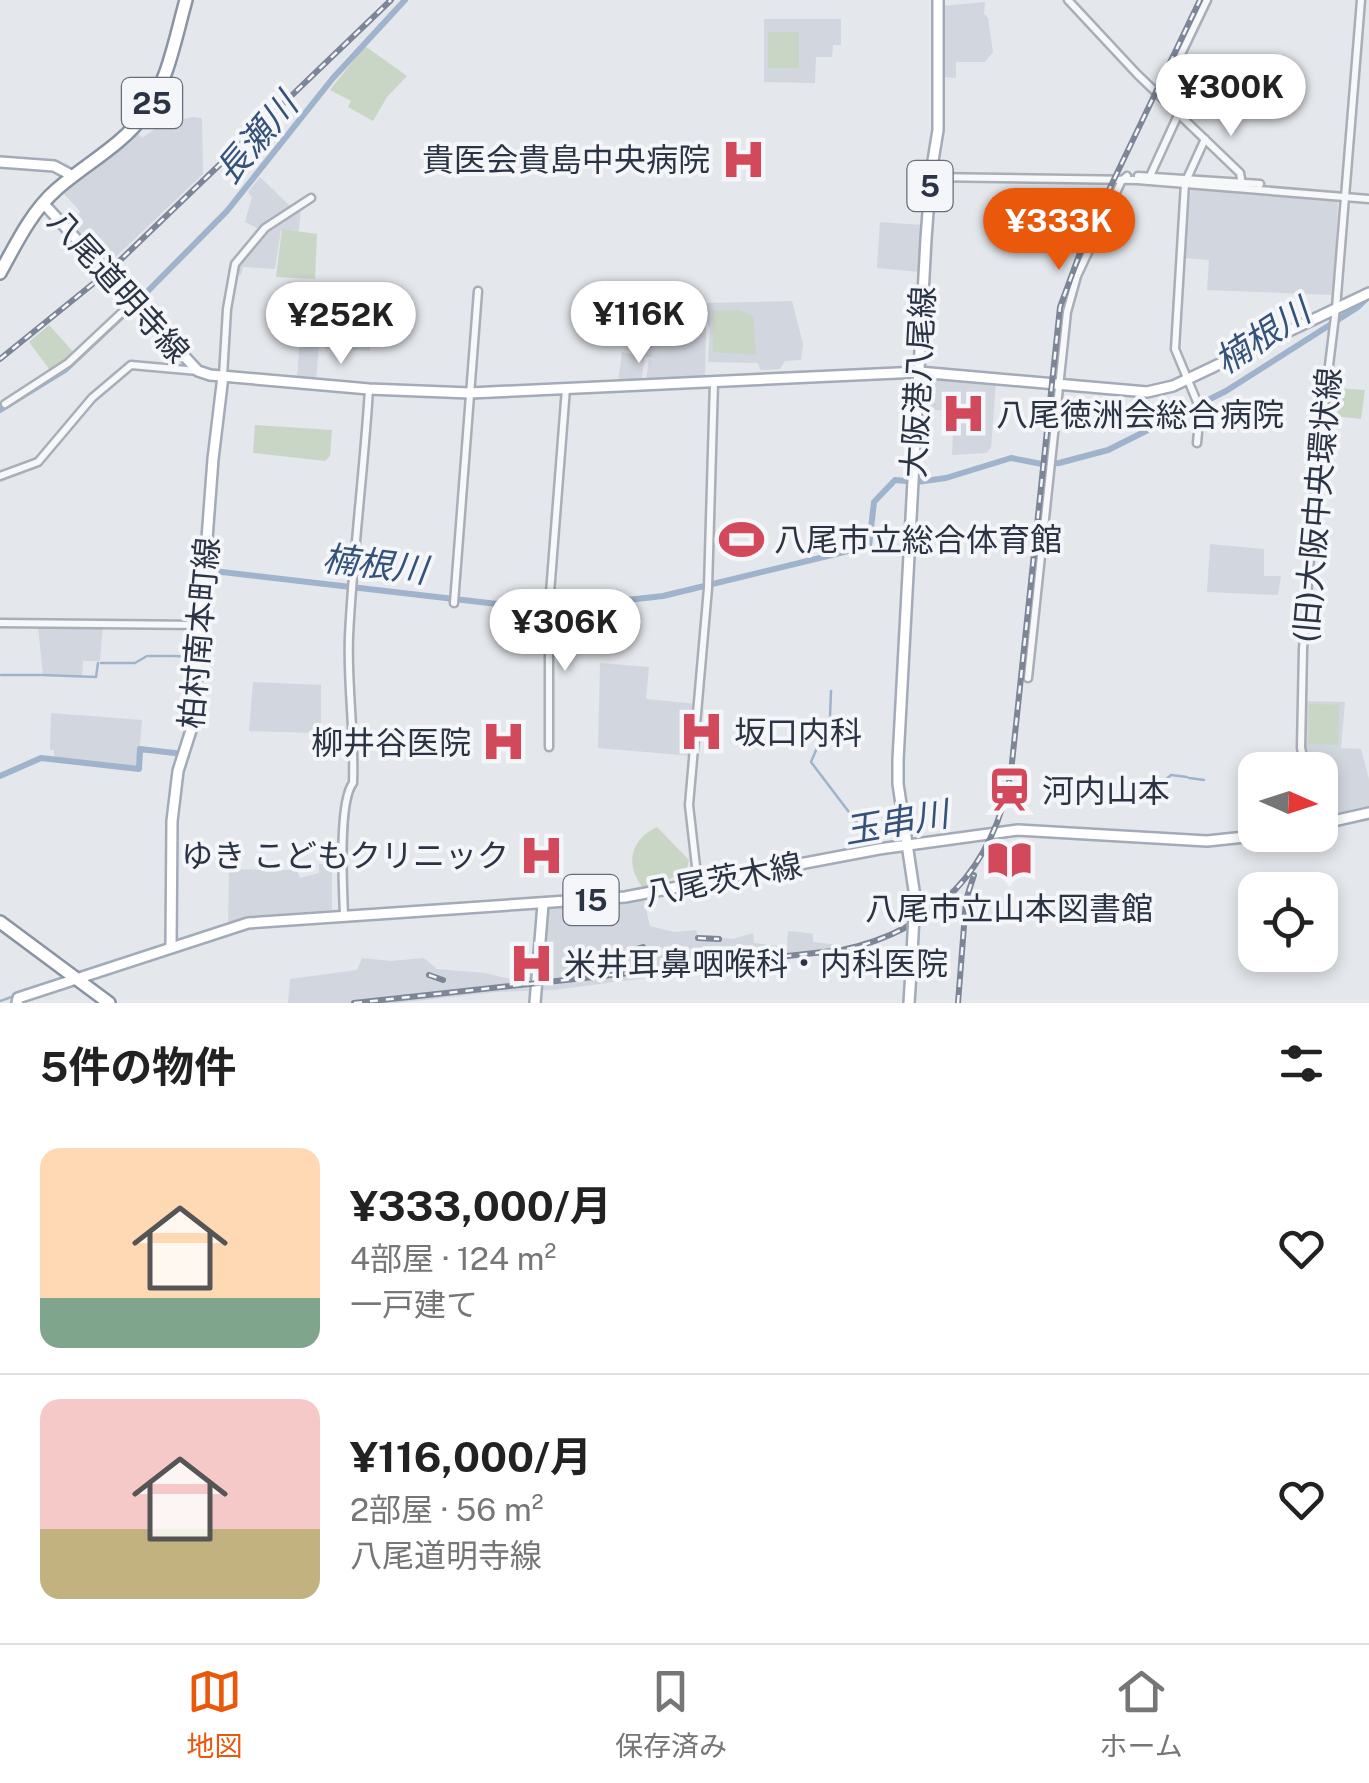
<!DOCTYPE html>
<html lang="ja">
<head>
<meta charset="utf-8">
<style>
  :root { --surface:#fff; --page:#f2f2f2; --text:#222; --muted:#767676; --line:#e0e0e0; --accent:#ea580c }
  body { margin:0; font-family:"Public Sans","Noto Sans JP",sans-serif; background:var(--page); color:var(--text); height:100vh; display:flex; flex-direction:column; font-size:38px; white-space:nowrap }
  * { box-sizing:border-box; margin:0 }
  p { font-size:32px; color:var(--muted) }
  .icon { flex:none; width:55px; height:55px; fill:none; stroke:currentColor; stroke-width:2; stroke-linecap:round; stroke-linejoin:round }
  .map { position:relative; height:1003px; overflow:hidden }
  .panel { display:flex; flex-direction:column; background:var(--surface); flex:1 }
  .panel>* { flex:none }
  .needle { width:65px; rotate:93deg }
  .fabs { position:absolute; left:1238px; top:752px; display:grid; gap:20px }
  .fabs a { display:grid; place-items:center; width:100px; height:100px; border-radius:20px; background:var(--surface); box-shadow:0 5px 15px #0003; font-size:50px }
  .price { position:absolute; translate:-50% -85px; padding:0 22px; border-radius:35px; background:#fff; color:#222; font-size:32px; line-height:65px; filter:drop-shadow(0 2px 5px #0008) }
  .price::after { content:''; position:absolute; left:50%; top:60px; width:30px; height:22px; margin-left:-15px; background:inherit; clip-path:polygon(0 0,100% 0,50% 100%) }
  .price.current { background:var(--accent); color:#fff }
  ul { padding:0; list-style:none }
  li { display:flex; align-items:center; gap:30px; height:250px; padding:0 40px }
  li+li { border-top:2px solid var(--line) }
  li span { display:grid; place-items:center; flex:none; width:280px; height:200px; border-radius:20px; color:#555 }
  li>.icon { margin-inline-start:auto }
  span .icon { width:120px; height:120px; fill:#fffc; stroke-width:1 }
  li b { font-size:42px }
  h2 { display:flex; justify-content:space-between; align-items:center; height:120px; padding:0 40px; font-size:42px }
  .menu { display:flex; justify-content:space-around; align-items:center; height:140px; border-top:2px solid var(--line); background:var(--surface); font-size:28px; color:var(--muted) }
  .menu a { display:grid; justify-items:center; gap:5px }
  .menu .current { color:var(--accent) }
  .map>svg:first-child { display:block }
  .built { fill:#d2d6de }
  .green { fill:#c9d6c5 }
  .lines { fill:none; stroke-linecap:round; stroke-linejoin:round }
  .stream { stroke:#9fb4cc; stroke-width:2.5 }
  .river { stroke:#9fb4cc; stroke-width:6 }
  .minor-casing { stroke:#a9aeb7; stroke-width:11 }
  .major-casing { stroke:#a3abb8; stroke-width:14 }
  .highway-casing { stroke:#8b94a3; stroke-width:16 }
  .minor { stroke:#f7f8fa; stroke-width:6 }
  .major { stroke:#fff; stroke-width:9 }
  .highway { stroke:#fff; stroke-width:11 }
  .rail-casing { stroke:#7d8696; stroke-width:6 }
  .rail { stroke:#f4f6f9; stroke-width:2.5; stroke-dasharray:8; stroke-linecap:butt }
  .major-bridge-casing { stroke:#a3abb8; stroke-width:14; stroke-linecap:butt }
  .major-bridge { stroke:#fff; stroke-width:9 }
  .labels { text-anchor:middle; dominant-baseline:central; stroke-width:8; stroke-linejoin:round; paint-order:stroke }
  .shield { fill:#f4f6f9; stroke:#676e7b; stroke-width:2.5 }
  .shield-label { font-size:30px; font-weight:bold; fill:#2b3445 }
  .poi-label { font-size:32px; fill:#2b3445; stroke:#f4f6f9; text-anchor:start }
  .street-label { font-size:32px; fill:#2b3445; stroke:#f4f6f9 }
  .water-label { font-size:35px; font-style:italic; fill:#34527a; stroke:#f4f6f9 }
</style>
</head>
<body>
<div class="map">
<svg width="1369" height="1003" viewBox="0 0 1369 1003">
  <rect width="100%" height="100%" fill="#e4e7ec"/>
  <g class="built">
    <path d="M 985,2 L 984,14 L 988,18 L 993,52 L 985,62 L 956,62 L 956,78 L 943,77 L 942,6 Z"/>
    <path d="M 764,19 L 841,19 L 841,45 L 833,45 L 832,57 L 816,57 L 815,83 L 764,82 Z"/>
    <path d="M 192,117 L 202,118 L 203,174 L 106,266 L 74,230 L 80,211 L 61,191 L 135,130 L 142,138 L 159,126 Z"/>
    <path d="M 260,177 L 293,209 L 261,230 L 245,222 L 252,197 L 248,192 Z"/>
    <path d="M 1191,188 L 1338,201 L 1334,291 L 1331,295 L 1207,290 L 1209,260 L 1184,258 Z"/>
    <path d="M 301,208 L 299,231 L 281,230 L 275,269 L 243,267 L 241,275 L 237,275 L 237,266 L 267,229 Z"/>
    <path d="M 880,222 L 923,225 L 920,272 L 877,268 Z"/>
    <path d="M 289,282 L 367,286 L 364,338 L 371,339 L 370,351 L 325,348 L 325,333 L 320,333 L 316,381 L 297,379 L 300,333 L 285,330 Z"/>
    <path d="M 792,301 L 803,344 L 801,360 L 785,361 L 780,369 L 760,370 L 758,363 L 708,362 L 710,328 L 705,319 L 707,303 Z"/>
    <path d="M 648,302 L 684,303 L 686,324 L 706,325 L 705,378 L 646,381 L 649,359 L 656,360 L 645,356 L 641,382 L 618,382 L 622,352 L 637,355 Z"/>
    <path d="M 937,377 L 996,381 L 991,448 L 986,453 L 952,455 L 954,411 L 921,409 L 922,393 L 933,394 Z"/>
    <path d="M 1210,544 L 1264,549 L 1264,576 L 1281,576 L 1278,595 L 1207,592 Z"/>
    <path d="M 103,624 L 100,661 L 83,661 L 82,676 L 43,676 L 38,626 Z"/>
    <path d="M 600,663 L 649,667 L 646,699 L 697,704 L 693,756 L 598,748 Z"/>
    <path d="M 253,682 L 321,685 L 321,733 L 249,731 Z"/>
    <path d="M 1304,701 L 1345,702 L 1341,748 L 1361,749 L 1369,779 L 1369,807 L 1322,819 L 1320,770 L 1309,770 L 1303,747 Z"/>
    <path d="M 51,713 L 142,720 L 138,768 L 103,766 L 94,762 L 65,762 L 54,757 L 54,750 L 50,750 Z"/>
    <path d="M 319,864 L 332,864 L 332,910 L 263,915 L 228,923 L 229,869 L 290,870 L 297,871 L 300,878 L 319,873 Z"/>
    <path d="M 643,897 L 650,926 L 674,932 L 696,930 L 698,936 L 733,939 L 753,933 L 754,943 L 787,947 L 788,931 L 801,932 L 813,934 L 813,942 L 838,945 L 836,952 L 829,954 L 554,990 L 497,992 L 397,1003 L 288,1003 L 290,979 L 357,970 L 362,958 L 391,961 L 424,958 L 437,969 L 485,973 L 514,980 L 545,975 L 547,907 Z"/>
  </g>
  <g class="green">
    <rect x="768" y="32" width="31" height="36"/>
    <path d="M 365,46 L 407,76 L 387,97 L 373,121 L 348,107 L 351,101 L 330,90 Z"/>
    <path d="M 282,229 L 317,234 L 315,279 L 276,277 Z"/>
    <path d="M 740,310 L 753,316 L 756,355 L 713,352 L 712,311 Z"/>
    <path d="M 49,325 L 75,354 L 54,370 L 50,370 L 29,342 Z"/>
    <path d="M 1333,373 L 1337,373 L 1336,388 L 1365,390 L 1361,419 L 1326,415 Z"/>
    <path d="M 255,425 L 332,430 L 330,456 L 325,461 L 253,453 Z"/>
    <path d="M 1309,704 L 1339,705 L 1338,745 L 1308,744 Z"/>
    <path d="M 657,827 L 689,860 L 686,873 L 643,888 C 624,864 631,839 657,827 Z"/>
  </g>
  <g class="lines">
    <g class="stream">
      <path d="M 149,656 L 160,656"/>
      <path d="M 162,656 L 172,656"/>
      <path d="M 174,656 L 192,657"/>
      <path d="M 101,663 L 135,663 L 147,656"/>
      <path d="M 1,675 L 40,675"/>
      <path d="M 42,675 L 96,677 L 98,663"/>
      <path d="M 831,691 L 830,717 L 811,762 L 861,828 L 860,847"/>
      <path d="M 1171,775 L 1187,777"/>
      <path d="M 1189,778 L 1204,780"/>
      <path d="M 1155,788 L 1170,776"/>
      <path d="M 1032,826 L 1134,832"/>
      <path d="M 938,837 L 1009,827"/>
      <path d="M 274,917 L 341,912"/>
      <path d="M 0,1001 L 17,995"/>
    </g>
    <g class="river">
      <path d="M 138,301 L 227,211 L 333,78 L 405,0"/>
      <path d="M 0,410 L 65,370 L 132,307"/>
      <path d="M 205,570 L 506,605 L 574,606 L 663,596 L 869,546 L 874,502 L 895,480 L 917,482 L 946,478 L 1011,458 L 1042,464 L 1059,463 L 1108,450 L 1226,391 L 1358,307 L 1369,296"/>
      <path d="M 0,776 L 41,758 L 139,769 L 140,749 L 183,754 L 185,751"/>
    </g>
    <defs>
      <g id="minor">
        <path d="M 1068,0 L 1137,74 L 1240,173 L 1242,185"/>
        <path d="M 1161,96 L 1207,0"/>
        <path d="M 1138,176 L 1260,184"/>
        <path d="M 1150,176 L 1178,115"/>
        <path d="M 930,177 L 1137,180 L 1369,199"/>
        <path d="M 223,376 L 227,309 L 235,264 L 265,228 L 311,198"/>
        <path d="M 5,404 L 68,363 L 133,302"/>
        <path d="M 1197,443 L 1200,409 L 1175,349 L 1185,183 L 1205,139"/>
        <path d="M 0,476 L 38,462 L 92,398 L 131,365 L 198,371"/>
        <path d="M 454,603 L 478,291"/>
        <path d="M 0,623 L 201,625"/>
        <path d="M 1028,678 L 1067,312 L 1077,276 L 1122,180 L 1127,176"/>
        <path d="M 549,747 L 549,606 L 566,388"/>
        <path d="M 1306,770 L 1301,748 L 1303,649 L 1317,464 L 1336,308 L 1361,0"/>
        <path d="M 698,884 L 689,805 L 708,588 L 714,382"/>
        <path d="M 344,915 C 343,888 338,802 353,783 C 355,733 347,685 349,636 C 353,553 364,471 369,389"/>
      </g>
      <g id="major">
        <path d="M 0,162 L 54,166 L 73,176"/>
        <path d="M 43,203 L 198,371 L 210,375 L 369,389 L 470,393 L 919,372 L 1147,392 L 1173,386 L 1369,293"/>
        <path d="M 1320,824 L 1369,813"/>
        <path d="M 915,897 L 898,784 L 898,760 L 926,239 L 931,173 L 938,130 L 938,0"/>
        <path d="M 171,947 L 172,821 L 178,771 L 193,724 L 213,459 L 223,376"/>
        <path d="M 17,1003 L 18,998 L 248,923 L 625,897 L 879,849 L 1018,830 L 1207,841 L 1264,835"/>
        <path d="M 535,1003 L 543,904"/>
        <path d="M 909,1003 L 911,972"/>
      </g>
      <g id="highway">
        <path d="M 0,273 C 16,244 31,212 56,190 C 84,165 121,146 144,115 C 168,82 175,39 186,0"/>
        <path d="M 0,922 L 109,1003"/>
      </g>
    </defs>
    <use href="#minor" class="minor-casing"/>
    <use href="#major" class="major-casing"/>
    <use href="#highway" class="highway-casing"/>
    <use href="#minor" class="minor"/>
    <use href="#major" class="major"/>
    <use href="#highway" class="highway"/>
    <defs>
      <g id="rail">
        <path d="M 0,359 L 110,270 L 391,0"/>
        <path d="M 698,938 L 719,939"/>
        <path d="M 634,950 L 643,947"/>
        <path d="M 429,975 L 443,980"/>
        <path d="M 354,1003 L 842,950 C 937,930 994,867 1011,772 L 1060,307 L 1084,242 L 1200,0"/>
        <path d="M 958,1003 L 966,900 L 974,875"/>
      </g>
    </defs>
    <use href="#rail" class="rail-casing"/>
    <use href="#rail" class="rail"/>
    <defs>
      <path id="major-bridge" d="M 911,972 L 915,897"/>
    </defs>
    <use href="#major-bridge" class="major-bridge-casing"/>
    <use href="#major-bridge" class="major-bridge"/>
  </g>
  <defs>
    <symbol id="hospital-bare" viewBox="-9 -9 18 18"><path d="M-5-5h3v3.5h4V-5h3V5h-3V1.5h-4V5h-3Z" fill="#d1495b" stroke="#f4f6f9" stroke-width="2.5" paint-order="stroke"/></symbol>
    <symbol id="stadium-bare" viewBox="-9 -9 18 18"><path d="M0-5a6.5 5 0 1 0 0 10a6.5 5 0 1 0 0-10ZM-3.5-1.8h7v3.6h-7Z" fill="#d1495b" stroke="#f4f6f9" stroke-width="2.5" paint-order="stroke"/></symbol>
    <symbol id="station-bare" viewBox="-9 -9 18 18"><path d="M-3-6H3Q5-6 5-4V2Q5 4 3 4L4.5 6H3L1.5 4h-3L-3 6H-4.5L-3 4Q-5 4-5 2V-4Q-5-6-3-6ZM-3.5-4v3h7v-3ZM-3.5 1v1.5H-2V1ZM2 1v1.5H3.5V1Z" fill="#d1495b" stroke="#f4f6f9" stroke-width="2.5" paint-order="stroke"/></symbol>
    <symbol id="library-bare" viewBox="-9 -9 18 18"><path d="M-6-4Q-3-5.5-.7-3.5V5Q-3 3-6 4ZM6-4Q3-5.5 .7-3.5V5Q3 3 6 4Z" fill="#d1495b" stroke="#f4f6f9" stroke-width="2.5" paint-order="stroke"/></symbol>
  </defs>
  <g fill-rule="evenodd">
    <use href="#hospital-bare" x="712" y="128" width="63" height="63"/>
    <use href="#hospital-bare" x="932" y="382" width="63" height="63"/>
    <use href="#stadium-bare" x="710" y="508" width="63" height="63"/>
    <use href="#hospital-bare" x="670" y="700" width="63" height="63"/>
    <use href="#hospital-bare" x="472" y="710" width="63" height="63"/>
    <use href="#station-bare" x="978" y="758" width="63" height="63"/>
    <use href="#hospital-bare" x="510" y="824" width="63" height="63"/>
    <use href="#library-bare" x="978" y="828" width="63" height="63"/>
    <use href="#hospital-bare" x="500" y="932" width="63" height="63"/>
  </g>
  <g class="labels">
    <g class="shield">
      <rect x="122" y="78" width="60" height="50" rx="8"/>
      <rect x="907.5" y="161" width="45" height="50" rx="8"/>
      <rect x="563.5" y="875" width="55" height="50" rx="8"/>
    </g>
    <g class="shield-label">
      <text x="152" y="103">25</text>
      <text x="930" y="186">5</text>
      <text x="591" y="900">15</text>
    </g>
    <g class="poi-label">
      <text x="710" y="159" text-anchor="end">貴医会貴島中央病院</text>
      <text x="996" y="414">八尾徳洲会総合病院</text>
      <text x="774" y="539">八尾市立総合体育館</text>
      <text x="734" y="732">坂口内科</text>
      <text x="471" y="742" text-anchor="end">柳井谷医院</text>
      <text x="1042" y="790">河内山本</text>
      <text x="509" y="855" text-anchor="end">ゆき こどもクリニック</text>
      <text x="1009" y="908" text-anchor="middle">八尾市立山本図書館</text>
      <text x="564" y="963">米井耳鼻咽喉科・内科医院</text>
    </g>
    <g class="street-label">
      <text transform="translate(119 286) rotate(48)">八尾道明寺線</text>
      <text transform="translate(918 382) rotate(-87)">大阪港八尾線</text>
      <text transform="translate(1317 505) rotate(-85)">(旧)大阪中央環状線</text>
      <text transform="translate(199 633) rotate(-85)">柏村南本町線</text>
      <text transform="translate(723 879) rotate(-11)">八尾茨木線</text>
    </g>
    <g class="water-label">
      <text transform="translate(256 138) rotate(-50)">長瀬川</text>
      <text transform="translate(1262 336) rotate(-33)">楠根川</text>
      <text transform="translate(375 564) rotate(7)">楠根川</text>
      <text transform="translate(896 822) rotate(-10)">玉串川</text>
    </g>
  </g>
</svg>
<div class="fabs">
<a><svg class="needle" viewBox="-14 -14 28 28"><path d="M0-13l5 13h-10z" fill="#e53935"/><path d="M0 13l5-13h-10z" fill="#767676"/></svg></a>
<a><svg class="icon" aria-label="locate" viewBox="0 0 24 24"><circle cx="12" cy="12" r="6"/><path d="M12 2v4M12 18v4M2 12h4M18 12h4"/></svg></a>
</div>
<b class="price" style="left:1231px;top:139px">¥300K</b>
<b class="price current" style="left:1059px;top:273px">¥333K</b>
<b class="price" style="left:639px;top:366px">¥116K</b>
<b class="price" style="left:341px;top:367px">¥252K</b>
<b class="price" style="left:565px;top:674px">¥306K</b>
</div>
<section class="panel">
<h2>5件の物件<svg class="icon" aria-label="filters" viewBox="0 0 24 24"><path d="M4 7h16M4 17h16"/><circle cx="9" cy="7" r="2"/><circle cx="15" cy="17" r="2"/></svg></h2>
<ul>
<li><span style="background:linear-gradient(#ffd9b3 75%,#7fa58c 0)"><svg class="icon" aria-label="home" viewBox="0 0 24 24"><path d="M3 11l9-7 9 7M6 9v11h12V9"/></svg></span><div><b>¥333,000/月</b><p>4部屋 · 124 m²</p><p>一戸建て</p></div><svg class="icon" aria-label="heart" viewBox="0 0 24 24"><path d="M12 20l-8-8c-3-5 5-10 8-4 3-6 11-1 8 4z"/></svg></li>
<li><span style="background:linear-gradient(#f6c9c9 65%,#c2b280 0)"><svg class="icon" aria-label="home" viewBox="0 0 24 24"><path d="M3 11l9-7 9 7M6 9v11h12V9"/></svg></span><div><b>¥116,000/月</b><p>2部屋 · 56 m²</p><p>八尾道明寺線</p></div><svg class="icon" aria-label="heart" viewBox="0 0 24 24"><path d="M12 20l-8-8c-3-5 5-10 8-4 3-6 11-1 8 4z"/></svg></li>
</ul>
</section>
<nav class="menu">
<a class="current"><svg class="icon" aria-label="map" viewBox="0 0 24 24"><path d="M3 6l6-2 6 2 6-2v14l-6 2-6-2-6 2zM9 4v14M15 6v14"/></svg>地図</a>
<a><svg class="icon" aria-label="saved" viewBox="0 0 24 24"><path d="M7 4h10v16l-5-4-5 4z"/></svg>保存済み</a>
<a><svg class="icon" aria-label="home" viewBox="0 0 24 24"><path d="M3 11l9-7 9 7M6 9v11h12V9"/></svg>ホーム</a>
</nav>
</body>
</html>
